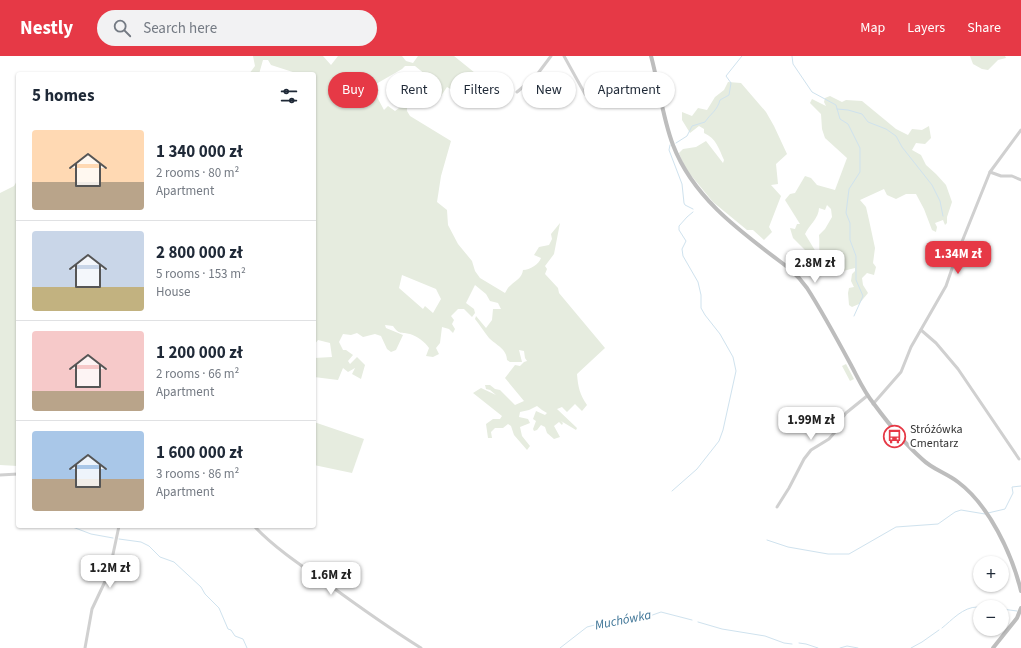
<!DOCTYPE html>
<html lang="en">
<head>
<meta charset="utf-8">
<style>
  :root { --surface:#fff; --page:#f2f2f3; --text:#1f2937; --muted:#747a83; --line:#e0e1e3; --accent:#e63946 }
  body { margin:0; font-family:"Source Sans 3",sans-serif; background:var(--page); color:var(--text); height:100vh; display:flex; flex-direction:column; font-size:15px; white-space:nowrap }
  * { box-sizing:border-box; margin:0 }
  p { font-size:13px; color:var(--muted) }
  .icon { flex:none; width:22px; height:22px; fill:none; stroke:currentColor; stroke-width:2; stroke-linecap:round; stroke-linejoin:round }
  .map { position:relative; flex:1; overflow:hidden }
  .details { position:absolute; left:16px; top:16px; width:300px; height:456px; display:flex; flex-direction:column; background:var(--surface); border-radius:4px; box-shadow:0 1px 3px #0004 }
  .details>* { flex:none }
  .banner { position:absolute; left:328px; top:16px; width:380px; height:36px; display:flex; gap:8px }
  .controls { position:absolute; left:973px; top:500px; display:grid; gap:8px }
  .controls a { display:grid; place-items:center; width:36px; height:36px; border-radius:50%; background:var(--surface); box-shadow:0 1px 3px #0004; font-size:20px }
  .price { position:absolute; translate:-50% -34px; padding:0 9px; border-radius:8px; background:#fff; color:#222; font-size:13px; line-height:26px; filter:drop-shadow(0 1px 2px #0008) }
  .price::after { content:''; position:absolute; left:50%; top:24px; width:12px; height:9px; margin-left:-6px; background:inherit; clip-path:polygon(0 0,100% 0,50% 100%) }
  .price.selected { background:var(--accent); color:#fff }
  ul { padding:0; list-style:none }
  li { display:flex; align-items:center; gap:12px; height:100px; padding:0 16px }
  li+li { border-top:1px solid var(--line) }
  li span { display:grid; place-items:center; flex:none; width:112px; height:80px; border-radius:4px; color:#555 }
  li>.icon { margin-inline-start:auto }
  span .icon { width:48px; height:48px; fill:#fffc; stroke-width:1 }
  li b { font-size:17px }
  h2 { display:flex; justify-content:space-between; align-items:center; height:48px; padding:0 16px; font-size:17px }
  .tag { padding:0 14px; border-radius:18px; background:var(--surface); box-shadow:0 1px 3px #0004; font-size:14px; line-height:36px }
  .tag.selected { background:var(--accent); color:#fff }
  header { display:flex; align-items:center; gap:24px; box-sizing:border-box; height:56px; padding:0 20px; background:var(--accent); color:#fff }
  header strong { font-size:19px }
  nav { display:flex; gap:22px; margin-inline-start:auto; font-size:14px }
  .search { width:280px; height:36px; background:var(--page); display:flex; align-items:center; gap:10px; box-sizing:border-box; padding:0 14px; border-radius:22px; color:var(--muted); font-size:15px }
  .map>svg:first-child { display:block }
  .green { fill:#e6ecdf; fill-rule:evenodd }
  .lines { fill:none; stroke-linecap:round; stroke-linejoin:round }
  .stream { stroke:#cfe2ee; stroke-width:1 }
  .minor { stroke:#d0d0d0; stroke-width:3 }
  .secondary { stroke:#bdbdbd; stroke-width:4 }
  .labels { text-anchor:middle; dominant-baseline:central; stroke-width:4; stroke-linejoin:round; paint-order:stroke }
  .poi-label { font-size:12px; fill:#333; stroke:#fff; text-anchor:start }
  .water-label { font-size:13px; font-style:italic; fill:#3f7597; stroke:#fff }
</style>
</head>
<body>
<header>
<strong>Nestly</strong>
<div class="search"><svg class="icon" aria-label="search" viewBox="0 0 24 24"><circle cx="10" cy="10" r="6"/><path d="M15 15l6 6"/></svg>Search here</div>
<nav><a>Map</a><a>Layers</a><a>Share</a></nav>
</header>
<div class="map">
<svg width="1021" height="592" viewBox="0 0 1021 592">
  <rect width="100%" height="100%" fill="#fff"/>
  <g class="green">
    <path d="M 253,0 L 323,0 L 331,9 L 338,0 L 402,0 L 406,5 L 413,7 L 418,0 L 454,0 L 485,25 L 476,44 L 461,45 L 459,38 L 447,31 L 441,40 L 436,36 L 437,30 L 431,23 L 415,10 L 405,10 L 402,13 L 376,28 L 379,35 L 370,37 L 377,41 L 384,54 L 388,50 L 395,55 L 403,49 L 407,50 L 407,55 L 410,60 L 451,85 L 441,120 L 437,146 L 447,154 L 448,169 L 458,188 L 472,205 L 475,215 L 480,222 L 505,237 C 507,234 508,231 511,229 C 516,224 522,222 523,214 C 530,214 539,208 541,202 L 534,199 L 539,191 L 549,189 L 552,183 L 551,178 L 560,167 L 554,198 L 545,210 L 547,213 L 545,218 L 558,232 L 559,237 L 605,292 L 577,318 C 578,331 580,339 587,349 L 582,355 L 575,348 L 567,356 L 562,351 L 557,353 L 577,372 L 576,374 L 561,365 L 563,367 L 562,369 L 559,366 L 554,370 L 560,381 L 554,383 L 547,377 L 545,371 L 541,369 L 537,374 L 534,375 L 533,373 L 536,365 L 533,363 L 536,355 L 545,359 L 547,357 L 542,354 L 537,350 L 529,354 L 520,356 L 519,361 L 528,363 L 530,367 L 520,371 L 522,380 L 530,390 L 527,394 L 514,379 L 511,370 L 508,368 L 503,372 L 495,372 L 491,376 L 492,382 L 488,382 L 486,368 L 493,363 L 500,363 L 502,360 L 473,337 L 481,332 L 496,339 L 490,334 L 486,333 L 485,329 L 490,329 L 495,333 L 500,334 L 515,349 L 524,345 L 505,322 L 515,309 L 520,310 L 524,306 L 527,305 L 525,302 L 524,295 L 519,294 L 522,306 L 510,306 L 507,304 C 507,293 496,289 489,282 C 484,276 480,269 475,263 L 476,260 L 486,272 L 492,264 L 493,253 L 501,253 L 498,247 L 490,245 L 486,238 L 475,229 L 466,247 L 474,253 L 475,257 L 472,261 L 464,253 L 458,253 L 451,260 L 454,264 L 452,268 L 455,273 L 453,277 L 449,273 L 442,271 L 440,287 L 436,292 L 439,298 L 433,301 L 426,300 L 429,292 C 425,286 417,280 410,278 C 402,276 399,279 393,270 L 385,269 L 386,272 L 403,279 L 396,294 L 391,296 L 387,293 L 381,280 L 375,278 L 363,281 L 357,277 L 351,279 L 343,278 L 339,286 L 343,294 L 346,294 L 353,299 L 348,305 L 350,308 L 357,301 L 365,309 L 361,323 L 352,318 L 355,312 L 348,316 L 343,312 L 338,324 L 314,321 L 314,302 L 332,301 L 330,287 L 318,284 L 314,289 L 314,18 L 299,18 L 271,9 L 268,4 L 263,4 L 259,18 L 249,18 L 255,10 ZM 402,219 L 436,233 L 441,243 L 433,257 L 425,250 L 423,253 L 399,232 Z"/>
    <path d="M 970,0 L 1005,0 L 1006,2 L 998,4 L 988,14 L 982,13 L 973,8 Z"/>
    <path d="M 728,26 L 741,27 L 766,56 L 774,70 L 787,98 L 776,108 L 778,128 L 771,129 L 781,140 L 769,171 L 772,176 L 764,184 L 753,174 L 747,174 L 713,146 L 685,112 L 679,97 L 683,93 L 696,91 L 706,85 L 723,107 L 724,104 C 719,93 716,82 704,77 L 704,73 L 699,70 L 690,77 L 682,64 L 682,56 L 692,60 L 698,52 L 707,54 L 715,41 L 724,34 Z"/>
    <path d="M 830,40 L 842,46 L 846,44 L 862,45 L 896,73 L 908,79 L 912,73 L 922,74 L 929,70 L 931,82 L 925,88 L 916,87 L 912,94 L 921,99 L 926,109 L 936,118 L 946,129 L 952,146 L 947,161 L 947,167 L 945,169 L 943,164 L 935,167 L 937,171 L 936,176 L 932,174 L 924,153 L 916,138 L 906,138 L 896,143 L 887,139 L 884,133 L 860,144 L 866,151 L 869,164 L 875,192 L 873,207 L 876,211 L 874,219 L 867,217 L 862,222 L 863,229 L 868,237 L 859,248 L 852,251 L 849,249 L 848,237 L 849,232 L 854,231 L 851,225 L 852,218 L 855,215 L 855,212 L 839,216 L 825,201 L 821,201 C 818,193 820,188 819,179 L 825,173 L 832,161 L 831,153 L 827,149 L 825,154 L 819,152 C 819,162 809,169 805,178 L 819,201 L 819,208 L 793,182 L 790,172 L 795,173 L 797,168 L 800,168 L 785,144 L 790,138 L 795,137 L 805,120 L 811,122 L 817,129 L 835,134 L 847,102 L 825,82 L 822,73 L 821,58 L 810,47 L 812,43 L 826,50 L 824,46 L 825,42 Z"/>
    <path d="M 18,123 L 18,410 L 0,409 L 0,137 L 14,130 Z"/>
    <path d="M 846,308 L 854,323 L 850,325 L 842,310 Z"/>
    <path d="M 314,366 L 364,383 L 352,417 L 314,409 Z"/>
  </g>
  <g class="lines">
    <g class="stream">
      <path d="M 792,0 L 793,8 L 812,36 L 836,49 L 840,63 L 848,68 L 860,92 L 860,116 L 849,133 L 846,157 L 850,167 L 850,184 L 856,200 L 856,224 L 863,240 L 854,260"/>
      <path d="M 837,53 L 848,54 L 862,58 L 868,66 L 886,73 L 896,80 L 902,91 L 932,129 L 940,145 L 943,160"/>
      <path d="M 676,87 L 687,80 L 692,70 L 705,66 C 711,57 717,55 720,44 L 729,39 L 731,27 L 726,20 L 742,0"/>
      <path d="M 670,89 L 669,94 L 682,128 L 684,147 L 685,149 L 693,153"/>
      <path d="M 672,435 L 697,413 L 719,385 L 723,374 L 736,315 L 733,301 L 720,278 L 705,259 L 701,252 L 701,239 L 698,226 L 683,200 L 682,193 L 686,185 L 679,174 L 679,170 L 687,161 L 693,156"/>
      <path d="M 988,457 L 1005,453 L 1013,437 L 1012,431 L 1021,430"/>
      <path d="M 70,470 L 91,478 L 113,482"/>
      <path d="M 119,483 L 141,486 L 149,490 L 160,501 L 174,506 L 201,531 L 205,538 L 219,552 L 228,573 L 231,574 L 235,580 L 243,583 L 247,592"/>
      <path d="M 767,484 L 788,491 L 828,498 L 849,498 L 896,471 L 938,468 L 955,456 L 961,454 L 985,458"/>
      <path d="M 1002,553 L 1017,555"/>
      <path d="M 698,566 L 722,573 L 765,580 L 784,587 L 792,588"/>
      <path d="M 942,572 C 952,564 963,551 977,551"/>
      <path d="M 799,587 L 806,588 L 818,592"/>
      <path d="M 560,592 L 587,571 L 610,565 L 628,565 L 644,562 L 661,556 L 692,564"/>
      <path d="M 840,592 L 847,590 L 858,592"/>
      <path d="M 911,592 L 922,586 L 939,574"/>
    </g>
    <g class="minor">
      <path d="M 564,0 L 585,38"/>
      <path d="M 517,36 L 536,20 L 551,0"/>
      <path d="M 990,116 L 1001,120 L 1012,120 L 1021,124"/>
      <path d="M 921,274 L 936,287 L 958,313 L 1019,403"/>
      <path d="M 873,348 L 901,316 L 911,291 L 946,230 L 957,198 L 990,116 L 1021,74"/>
      <path d="M 0,419 L 18,418"/>
      <path d="M 777,451 L 789,432 L 804,403 L 811,394 L 829,383 L 835,376 L 842,362 L 846,357 L 867,340"/>
      <path d="M 254,470 C 276,493 302,510 328,528 C 358,550 389,572 421,592"/>
      <path d="M 85,592 L 92,553 L 109,517 L 119,470"/>
    </g>
    <g class="secondary">
      <path d="M 651,0 C 659,29 662,60 673,89 C 694,144 744,178 790,213 L 799,222 L 807,232 C 823,257 837,283 851,309 C 858,322 864,336 874,348 C 888,367 904,387 922,403 C 932,413 946,417 958,426 C 989,449 1012,498 1021,535"/>
      <path d="M 993,592 L 1017,562 L 1021,552"/>
    </g>
  </g>
  <defs>
    <symbol id="bus-ring" viewBox="-11 -11 22 22"><circle r="9.5" fill="#fff" stroke="#e63946" stroke-width="1.5"/><path d="M-5-6H5V4H4V6H2V4H-2V6H-4V4H-5ZM-3.5-4V0h7V-4ZM-3.5 1.2v1.5H-2V1.2ZM2 1.2v1.5H3.5V1.2Z" fill="#e63946"/></symbol>
  </defs>
  <g fill-rule="evenodd">
    <use href="#bus-ring" x="882" y="368" width="25" height="25"/>
  </g>
  <g class="labels">
    <g class="poi-label">
      <text x="910" y="373">Stróżówka<tspan x="910" dy="14">Cmentarz</tspan></text>
    </g>
    <g class="water-label">
      <text transform="translate(623 564) rotate(-11)">Muchówka</text>
    </g>
  </g>
</svg>
<div class="controls">
<a>+</a>
<a>−</a>
</div>
<b class="price selected" style="left:958px;top:219px">1.34M zł</b>
<b class="price" style="left:815px;top:228px">2.8M zł</b>
<b class="price" style="left:811px;top:385px">1.99M zł</b>
<b class="price" style="left:110px;top:533px">1.2M zł</b>
<b class="price" style="left:331px;top:540px">1.6M zł</b>
<div class="banner">
<a class="tag selected">Buy</a>
<a class="tag">Rent</a>
<a class="tag">Filters</a>
<a class="tag">New</a>
<a class="tag">Apartment</a>
</div>
<section class="details">
<h2>5 homes<svg class="icon" aria-label="filters" viewBox="0 0 24 24"><path d="M4 7h16M4 17h16"/><circle cx="9" cy="7" r="2"/><circle cx="15" cy="17" r="2"/></svg></h2>
<ul>
<li><span style="background:linear-gradient(#ffd9b3 65%,#b9a48a 0)"><svg class="icon" aria-label="home" viewBox="0 0 24 24"><path d="M3 11l9-7 9 7M6 9v11h12V9"/></svg></span><div><b>1 340 000 zł</b><p>2 rooms · 80 m²</p><p>Apartment</p></div></li>
<li><span style="background:linear-gradient(#c9d6e8 70%,#c2b280 0)"><svg class="icon" aria-label="home" viewBox="0 0 24 24"><path d="M3 11l9-7 9 7M6 9v11h12V9"/></svg></span><div><b>2 800 000 zł</b><p>5 rooms · 153 m²</p><p>House</p></div></li>
<li><span style="background:linear-gradient(#f6c9c9 75%,#b9a48a 0)"><svg class="icon" aria-label="home" viewBox="0 0 24 24"><path d="M3 11l9-7 9 7M6 9v11h12V9"/></svg></span><div><b>1 200 000 zł</b><p>2 rooms · 66 m²</p><p>Apartment</p></div></li>
<li><span style="background:linear-gradient(#a9c7e8 60%,#b9a48a 0)"><svg class="icon" aria-label="home" viewBox="0 0 24 24"><path d="M3 11l9-7 9 7M6 9v11h12V9"/></svg></span><div><b>1 600 000 zł</b><p>3 rooms · 86 m²</p><p>Apartment</p></div></li>
</ul>
</section>
</div>
</body>
</html>
